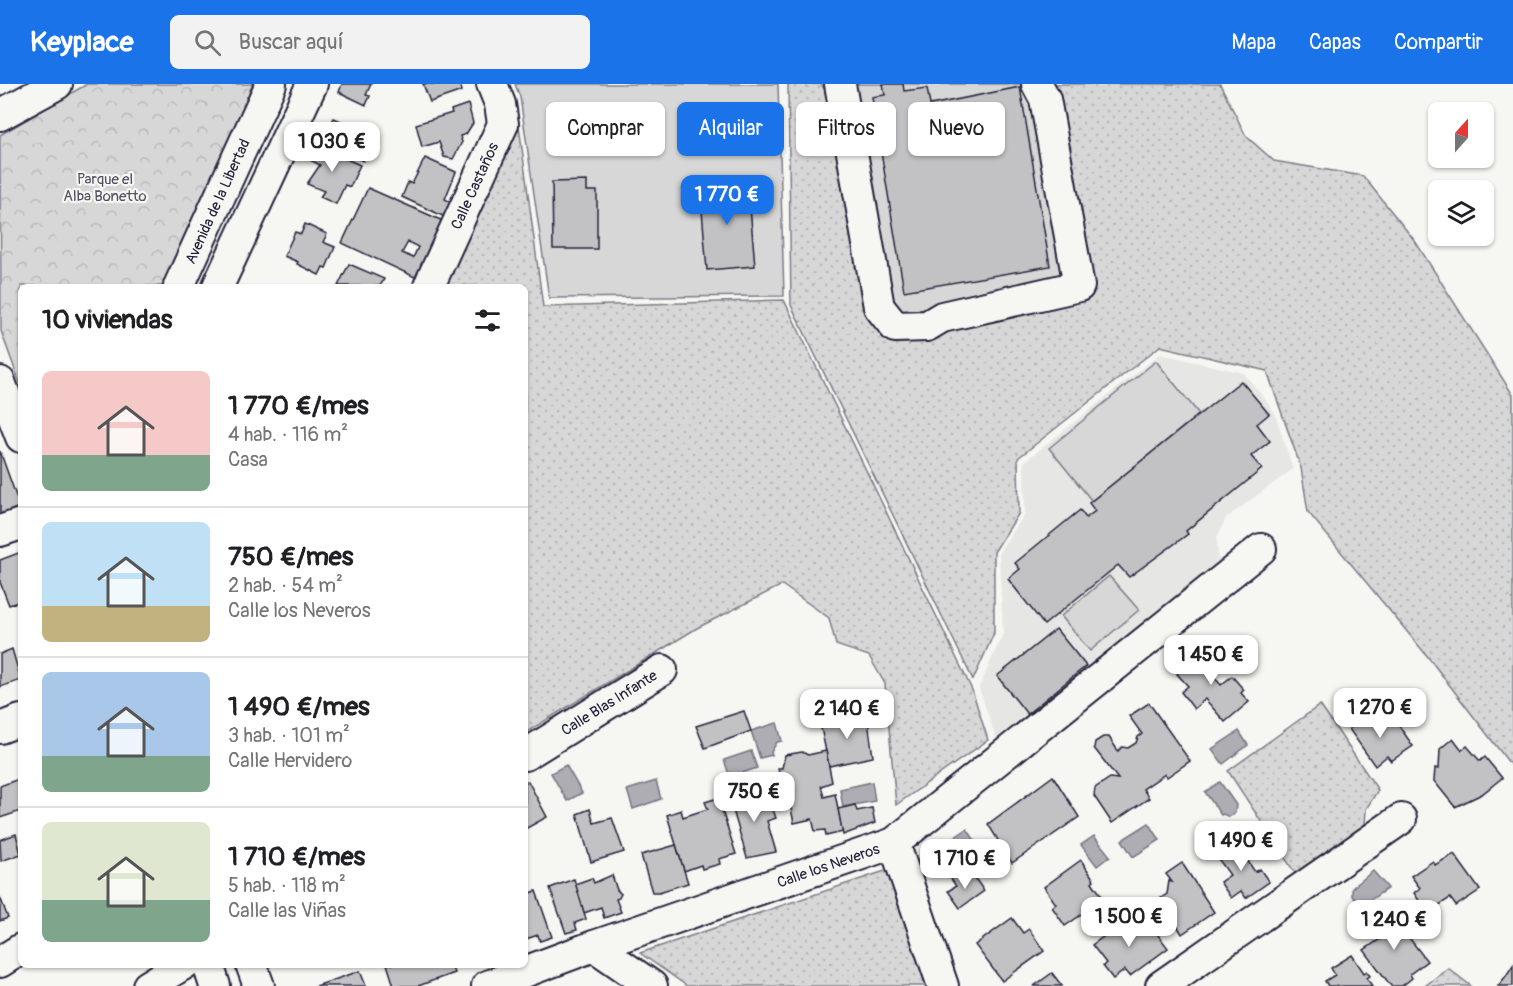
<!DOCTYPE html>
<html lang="es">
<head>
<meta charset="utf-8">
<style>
  :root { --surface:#fff; --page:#f2f2f2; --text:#202124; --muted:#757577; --line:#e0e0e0; --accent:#1a73e8 }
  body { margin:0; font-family:Pangolin,sans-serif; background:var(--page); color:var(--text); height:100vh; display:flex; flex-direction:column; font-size:22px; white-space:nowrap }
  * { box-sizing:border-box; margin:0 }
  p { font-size:20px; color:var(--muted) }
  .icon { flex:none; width:33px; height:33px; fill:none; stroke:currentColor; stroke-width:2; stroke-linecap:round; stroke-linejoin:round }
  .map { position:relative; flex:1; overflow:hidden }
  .drawer { position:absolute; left:18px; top:200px; width:510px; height:684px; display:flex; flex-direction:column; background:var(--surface); border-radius:9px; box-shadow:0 2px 4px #0004 }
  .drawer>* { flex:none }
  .banner { position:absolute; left:546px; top:18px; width:570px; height:54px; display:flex; gap:12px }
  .needle { width:39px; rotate:21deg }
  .fabs { position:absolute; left:1428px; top:18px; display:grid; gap:12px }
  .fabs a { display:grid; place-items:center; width:66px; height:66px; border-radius:9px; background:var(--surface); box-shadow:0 2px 4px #0004; font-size:30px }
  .price { position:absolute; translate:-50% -51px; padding:0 14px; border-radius:12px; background:#fff; color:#222; font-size:20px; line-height:39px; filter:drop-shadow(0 2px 3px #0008) }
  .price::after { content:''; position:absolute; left:50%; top:36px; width:18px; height:14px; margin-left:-9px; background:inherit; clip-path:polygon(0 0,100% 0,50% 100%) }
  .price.on { background:var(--accent); color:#fff }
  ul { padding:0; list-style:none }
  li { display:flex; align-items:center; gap:18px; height:150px; padding:0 24px }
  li+li { border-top:2px solid var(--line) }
  li span { display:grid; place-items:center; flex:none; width:168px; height:120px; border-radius:9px; color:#555 }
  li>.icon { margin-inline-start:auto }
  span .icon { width:72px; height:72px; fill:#fffc; stroke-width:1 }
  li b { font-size:26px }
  h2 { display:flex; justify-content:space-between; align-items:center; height:72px; padding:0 24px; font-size:26px }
  .chip { padding:0 21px; border-radius:9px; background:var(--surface); box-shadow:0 2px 4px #0004; font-size:21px; line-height:54px }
  .chip.on { background:var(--accent); color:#fff }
  header { display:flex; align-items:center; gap:36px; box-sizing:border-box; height:84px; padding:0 30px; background:var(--accent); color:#fff }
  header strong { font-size:28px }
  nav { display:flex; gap:33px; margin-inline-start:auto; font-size:21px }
  .search { width:420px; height:54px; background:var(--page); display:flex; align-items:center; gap:15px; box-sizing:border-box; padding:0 21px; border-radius:9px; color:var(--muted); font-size:22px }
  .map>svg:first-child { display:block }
  .built { fill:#e6e6e4 }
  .grass { fill:url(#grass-dots); stroke:#7c7c89; stroke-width:1.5 }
  .park { fill:url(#park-crowns); stroke:#7c7c89; stroke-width:1.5 }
  .pitch { fill:#d7d7d7; stroke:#7c7c89; stroke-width:1.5 }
  .water { fill:#adadb3; stroke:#757583; stroke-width:1.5 }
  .building { fill:#c2c2c4; stroke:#22223b; stroke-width:1.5; fill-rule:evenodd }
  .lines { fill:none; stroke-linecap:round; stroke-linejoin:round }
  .minor-casing { stroke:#22223b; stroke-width:34 }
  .minor { stroke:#f6f6f2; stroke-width:30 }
  .labels { text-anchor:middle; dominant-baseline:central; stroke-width:4.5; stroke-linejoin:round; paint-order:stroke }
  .park-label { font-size:15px; fill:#4f4f62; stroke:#f6f6f2 }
  .street-label { font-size:15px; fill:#22223b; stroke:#f6f6f2 }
</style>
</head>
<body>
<header>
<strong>Keyplace</strong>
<div class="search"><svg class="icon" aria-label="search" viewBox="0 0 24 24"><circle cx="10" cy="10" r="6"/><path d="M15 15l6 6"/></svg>Buscar aquí</div>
<nav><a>Mapa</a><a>Capas</a><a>Compartir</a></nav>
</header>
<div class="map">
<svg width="1513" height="902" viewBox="0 0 1513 902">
  <defs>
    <pattern id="grass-dots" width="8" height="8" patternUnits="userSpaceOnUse" patternTransform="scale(1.5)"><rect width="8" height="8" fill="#d7d7d7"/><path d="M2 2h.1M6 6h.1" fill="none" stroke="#b8b8b9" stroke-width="1.8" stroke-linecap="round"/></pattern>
    <pattern id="park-crowns" width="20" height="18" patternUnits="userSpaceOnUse" patternTransform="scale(1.5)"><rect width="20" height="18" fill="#d7d7d7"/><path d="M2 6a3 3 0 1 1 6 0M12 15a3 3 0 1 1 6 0" fill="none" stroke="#b8b8b9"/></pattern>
  </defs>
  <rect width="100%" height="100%" fill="#f6f6f2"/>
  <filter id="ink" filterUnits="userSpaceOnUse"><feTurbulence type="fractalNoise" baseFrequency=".0167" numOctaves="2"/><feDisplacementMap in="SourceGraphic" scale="12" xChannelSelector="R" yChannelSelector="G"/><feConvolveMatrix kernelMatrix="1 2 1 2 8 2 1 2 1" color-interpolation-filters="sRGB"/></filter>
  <g filter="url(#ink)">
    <path class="built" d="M 1160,270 L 1244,289 L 1274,327 L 1293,385 L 1226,434 L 1217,453 L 1218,478 L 996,655 L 979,604 L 1003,549 L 999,468 L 1025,430 L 1024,378 Z"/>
    <g class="grass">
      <path d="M 788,0 L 821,0 L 827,9 L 865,225 L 905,259 L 1085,206 L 1042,0 L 1220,0 L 1246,52 L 1274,77 L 1363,92 L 1415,157 L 1513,311 L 1513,684 L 1428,573 L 1308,428 L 1301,384 L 1267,287 L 1160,262 L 1018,374 L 1019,429 L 994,468 L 994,549 L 973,596 L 791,221 Z"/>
      <path d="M 518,34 L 543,223 L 784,216 L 972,606 L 988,656 L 896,721 L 885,600 L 869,572 L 836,561 L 829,534 L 782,501 L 697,544 L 525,649 L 525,202 L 443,202 Z"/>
      <path d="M 1320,621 L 1378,706 L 1366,725 L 1365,742 L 1295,789 L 1228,687 Z"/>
      <path d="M 888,786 L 926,902 L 687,902 L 640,869 Z"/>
      <path d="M 1448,884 L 1471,902 L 1425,902 Z"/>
    </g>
    <path class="park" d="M 87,0 L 262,0 L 169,202 L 21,202 L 21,302 L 1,247 L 0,51 Z"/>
    <g class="pitch">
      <path d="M 515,0 L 778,0 L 784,212 L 549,214 L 520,13 Z"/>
      <path d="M 833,0 L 1033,0 L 1066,201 L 893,233 Z"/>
      <path d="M 1156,277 L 1199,330 L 1092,417 L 1049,364 Z"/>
      <path d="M 1109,492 L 1139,526 L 1090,567 L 1061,532 Z"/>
    </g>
    <g class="water">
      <path d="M 777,639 L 782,657 L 777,658 L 771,668 L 772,671 L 760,674 L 751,647 Z"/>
      <path d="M 1239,647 L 1248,661 L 1223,680 L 1212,665 Z"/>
      <path d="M 751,667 L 757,684 L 730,693 L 724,676 Z"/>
      <path d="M 566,681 L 582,709 L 567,717 L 551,689 Z"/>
      <path d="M 656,697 L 661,715 L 633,725 L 627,706 Z"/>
      <path d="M 872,698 L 875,717 L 843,723 L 840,705 Z"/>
      <path d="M 1220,698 L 1236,721 L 1235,729 L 1229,733 L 1223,730 L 1221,731 L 1205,708 Z"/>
      <path d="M 1149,739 L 1160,756 L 1133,773 L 1122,756 Z"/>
      <path d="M 967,745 L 976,758 L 948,778 L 939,764 Z"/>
      <path d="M 1094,752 L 1110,772 L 1097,782 L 1081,761 Z"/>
      <path d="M 1373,787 L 1388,804 L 1367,818 L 1357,817 L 1352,812 L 1352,804 Z"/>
    </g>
    <g class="building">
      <path d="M 342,0 L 371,0 L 366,11 L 370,12 L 366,21 L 339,8 Z"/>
      <path d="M 423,0 L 460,0 L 462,7 L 430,18 Z"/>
      <path d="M 883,0 L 903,0 L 904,7 L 927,4 L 930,21 L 1020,3 L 1050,182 L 904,207 L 872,13 L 885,11 Z"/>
      <path d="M 468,20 L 473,39 L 466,50 L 460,52 L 462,58 L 453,75 L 444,73 L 439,58 L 422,63 L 416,40 L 452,29 L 451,26 Z"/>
      <path d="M 334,34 L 375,52 L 363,77 L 321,58 Z"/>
      <path d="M 315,61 L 360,81 L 350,103 L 345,101 L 336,120 L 320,113 L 324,107 L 307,100 L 320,81 L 308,75 Z"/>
      <path d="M 425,74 L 456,88 L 445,115 L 451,118 L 445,133 L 402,113 L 408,98 L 412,100 Z"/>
      <path d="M 587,97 L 587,107 L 597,107 L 597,165 L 553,165 L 552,98 Z"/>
      <path d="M 748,99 L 755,182 L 707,186 L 700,103 Z"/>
      <path d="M 368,104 L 443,137 L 417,194 L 342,159 ZM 408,158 L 418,163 L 413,174 L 402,169 Z"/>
      <path d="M 305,140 L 327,150 L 323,158 L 335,163 L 326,184 L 323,183 L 319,191 L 297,180 L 298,178 L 284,172 L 295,148 L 301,150 Z"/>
      <path d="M 349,180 L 384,195 L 380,202 L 338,202 Z"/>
      <path d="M 1241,297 L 1269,330 L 1257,340 L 1270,357 L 1251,372 L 1262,385 L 1186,447 L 1188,450 L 1129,493 L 1118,481 L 1044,541 L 1008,495 L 1020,485 L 1015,479 L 1080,426 L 1086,434 L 1095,427 L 1089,419 Z"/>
      <path d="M 0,367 L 20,423 L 0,431 Z"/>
      <path d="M 21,468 L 21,517 L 9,521 L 0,498 L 0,476 Z"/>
      <path d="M 1056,545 L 1086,582 L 1027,630 L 997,592 Z"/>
      <path d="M 1205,561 L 1223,582 L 1213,592 L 1221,601 L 1232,592 L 1244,606 L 1241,609 L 1249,618 L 1225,638 L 1205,615 L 1194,625 L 1181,608 L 1188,602 L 1177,590 L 1192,578 L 1190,574 Z"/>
      <path d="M 12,565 L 21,596 L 0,603 L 0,570 Z"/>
      <path d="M 1149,619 L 1190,677 L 1167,693 L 1165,690 L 1143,705 L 1149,714 L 1112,739 L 1094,712 L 1095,704 L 1110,694 L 1118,695 L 1094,664 L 1095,658 L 1103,653 L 1109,653 L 1118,667 L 1122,663 L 1128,664 L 1136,659 L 1138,653 L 1142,650 L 1129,632 Z"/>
      <path d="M 744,627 L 751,647 L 705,664 L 696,642 Z"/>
      <path d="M 1374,627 L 1384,642 L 1395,636 L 1413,662 L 1391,677 L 1387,672 L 1375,682 L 1349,645 Z"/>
      <path d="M 867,630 L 873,673 L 829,682 L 820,639 Z"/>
      <path d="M 1453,654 L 1462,666 L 1467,662 L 1480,677 L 1485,673 L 1502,694 L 1482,710 L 1455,723 L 1434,697 L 1435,684 L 1439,685 L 1440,665 Z"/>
      <path d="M 826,667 L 832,698 L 821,702 L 824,713 L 835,710 L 843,748 L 826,752 L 825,746 L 815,747 L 812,735 L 794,739 L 787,705 L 782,705 L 778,684 L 782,684 L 785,671 L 802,668 L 808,671 Z"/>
      <path d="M 1053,692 L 1079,733 L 1012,779 L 988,740 Z"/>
      <path d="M 21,694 L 21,727 L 0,734 L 0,702 Z"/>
      <path d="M 528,697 L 547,733 L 525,745 L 525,699 Z"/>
      <path d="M 739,706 L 742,715 L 767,709 L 776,734 L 767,737 L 776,768 L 747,774 L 728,709 Z"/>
      <path d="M 718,714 L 736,770 L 719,775 L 720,780 L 702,785 L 701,781 L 684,787 L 667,731 L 681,726 L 683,733 L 695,729 L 708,725 L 705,718 Z"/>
      <path d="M 855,721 L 857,727 L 872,724 L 875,739 L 843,751 L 838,725 Z"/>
      <path d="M 590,725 L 594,739 L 612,734 L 624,768 L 591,778 L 577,730 Z"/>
      <path d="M 16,750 L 21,770 L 1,777 L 0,756 Z"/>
      <path d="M 1240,757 L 1249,770 L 1247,776 L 1255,788 L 1260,785 L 1269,798 L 1246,814 L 1241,807 L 1231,814 L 1220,798 L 1230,791 L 1217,773 Z"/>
      <path d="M 676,761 L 688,799 L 659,808 L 652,808 L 641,771 Z"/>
      <path d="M 1454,770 L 1480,806 L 1456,822 L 1450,814 L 1427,829 L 1414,809 L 1420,804 L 1411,792 L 1433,777 L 1435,781 Z"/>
      <path d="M 1081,776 L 1094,796 L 1092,798 L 1104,815 L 1065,842 L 1052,823 L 1056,820 L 1044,803 Z"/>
      <path d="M 1182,779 L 1214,828 L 1182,850 L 1176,840 L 1171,839 L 1158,816 L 1167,810 L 1169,797 L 1172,798 L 1166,790 Z"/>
      <path d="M 959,789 L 964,796 L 972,790 L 984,807 L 960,824 L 948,807 L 956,802 L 951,795 Z"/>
      <path d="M 612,791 L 617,806 L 621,810 L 619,814 L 616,815 L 621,828 L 604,834 L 601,823 L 584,829 L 575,800 L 592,794 L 594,799 Z"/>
      <path d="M 574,795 L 586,835 L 575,839 L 577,846 L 566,849 L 550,804 Z"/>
      <path d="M 536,807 L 552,853 L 540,857 L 538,851 L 526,855 L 525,852 L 525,811 Z"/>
      <path d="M 0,813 L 8,834 L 0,837 Z"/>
      <path d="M 1387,825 L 1427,877 L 1410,890 L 1412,894 L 1402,902 L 1391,902 L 1364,866 L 1383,853 L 1370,836 Z"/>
      <path d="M 1139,831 L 1149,845 L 1152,843 L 1168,864 L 1130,892 L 1125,886 L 1113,895 L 1103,882 L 1106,879 L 1092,861 L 1114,845 L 1116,847 Z"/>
      <path d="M 1012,834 L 1023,849 L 1029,845 L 1044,867 L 1002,897 L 975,861 Z"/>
      <path d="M 1352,871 L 1364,889 L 1367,887 L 1370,892 L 1367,894 L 1372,902 L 1328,902 L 1325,897 L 1335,891 L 1331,884 Z"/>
      <path d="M 387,880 L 451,880 L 454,889 L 418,902 L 394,902 Z"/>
      <path d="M 1513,881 L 1513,902 L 1498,902 L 1506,892 Z"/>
      <path d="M 360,887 L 366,902 L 316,902 L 322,900 Z"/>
      <path d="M 1052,889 L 1062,902 L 1034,902 Z"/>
    </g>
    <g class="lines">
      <defs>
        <g id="minor">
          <path d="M 840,0 L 879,223 L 895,243 L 927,242 L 942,233 L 1079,202 L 1045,15 L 1037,0"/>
          <path d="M 0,31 L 57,0"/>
          <path id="s1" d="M 179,202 L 271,0"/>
          <path d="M 218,202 L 312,0"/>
          <path id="s2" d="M 429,202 L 503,40 L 500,20 L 492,0"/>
          <path d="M 0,298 L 21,353"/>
          <path d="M 0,447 L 21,440"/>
          <path d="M 0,644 L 21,636"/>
          <path id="s3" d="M 525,671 L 662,586"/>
          <path d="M 894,759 L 943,902"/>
          <path d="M 594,862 L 652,902"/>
          <path d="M 0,878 L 21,865"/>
          <path d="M 208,880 L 215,902"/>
          <path d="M 251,880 L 259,902"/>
          <path d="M 148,902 L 184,880"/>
          <path id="s4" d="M 487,902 L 594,862 L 894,759 L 1261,465"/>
          <path d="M 1161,902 L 1401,735"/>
        </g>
      </defs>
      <use href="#minor" class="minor-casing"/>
      <use href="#minor" class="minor"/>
    </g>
  </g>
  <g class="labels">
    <g class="park-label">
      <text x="105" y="95">Parque el<tspan x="105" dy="17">Alba Bonetto</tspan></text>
    </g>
    <g class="street-label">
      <text stroke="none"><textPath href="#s2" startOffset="110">Calle Castaños</textPath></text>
      <text stroke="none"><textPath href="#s1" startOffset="93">Avenida de la Libertad</textPath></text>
      <text stroke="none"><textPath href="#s3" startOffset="99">Calle Blas Infante</textPath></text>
      <text stroke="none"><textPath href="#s4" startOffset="362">Calle los Neveros</textPath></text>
    </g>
  </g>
</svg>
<div class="fabs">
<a><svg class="needle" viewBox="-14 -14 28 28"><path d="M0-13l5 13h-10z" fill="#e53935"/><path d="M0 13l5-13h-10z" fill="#757577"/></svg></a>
<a><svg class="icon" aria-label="layers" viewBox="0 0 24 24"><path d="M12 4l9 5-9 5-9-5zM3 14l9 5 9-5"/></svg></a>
</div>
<b class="price" style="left:332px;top:89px">1 030 €</b>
<b class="price on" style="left:727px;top:142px">1 770 €</b>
<b class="price" style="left:1211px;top:602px">1 450 €</b>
<b class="price" style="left:1380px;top:655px">1 270 €</b>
<b class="price" style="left:847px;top:656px">2 140 €</b>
<b class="price" style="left:754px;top:739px">750 €</b>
<b class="price" style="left:1241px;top:788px">1 490 €</b>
<b class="price" style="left:965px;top:806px">1 710 €</b>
<b class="price" style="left:1129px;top:864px">1 500 €</b>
<b class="price" style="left:1394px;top:867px">1 240 €</b>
<div class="banner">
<a class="chip">Comprar</a>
<a class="chip on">Alquilar</a>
<a class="chip">Filtros</a>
<a class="chip">Nuevo</a>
</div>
<section class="drawer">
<h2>10 viviendas<svg class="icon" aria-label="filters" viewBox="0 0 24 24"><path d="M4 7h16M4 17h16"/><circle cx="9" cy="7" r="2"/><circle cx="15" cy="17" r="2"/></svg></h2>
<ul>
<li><span style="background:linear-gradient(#f6c9c9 70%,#7fa58c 0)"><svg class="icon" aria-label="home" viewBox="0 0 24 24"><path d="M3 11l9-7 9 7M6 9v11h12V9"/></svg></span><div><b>1 770 €/mes</b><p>4 hab. · 116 m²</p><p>Casa</p></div></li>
<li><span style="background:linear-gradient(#bfe0f5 70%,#c2b280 0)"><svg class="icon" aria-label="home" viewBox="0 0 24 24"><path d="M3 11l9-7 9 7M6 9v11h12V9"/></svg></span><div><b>750 €/mes</b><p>2 hab. · 54 m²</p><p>Calle los Neveros</p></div></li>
<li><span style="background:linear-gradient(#a9c7e8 70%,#7fa58c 0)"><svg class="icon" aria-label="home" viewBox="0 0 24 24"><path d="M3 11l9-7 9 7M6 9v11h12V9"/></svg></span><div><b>1 490 €/mes</b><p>3 hab. · 101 m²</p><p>Calle Hervidero</p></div></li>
<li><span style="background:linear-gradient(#dfe7d0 65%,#7fa58c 0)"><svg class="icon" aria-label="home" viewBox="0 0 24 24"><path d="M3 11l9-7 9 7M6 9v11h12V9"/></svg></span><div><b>1 710 €/mes</b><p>5 hab. · 118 m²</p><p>Calle las Viñas</p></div></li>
</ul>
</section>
</div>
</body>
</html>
